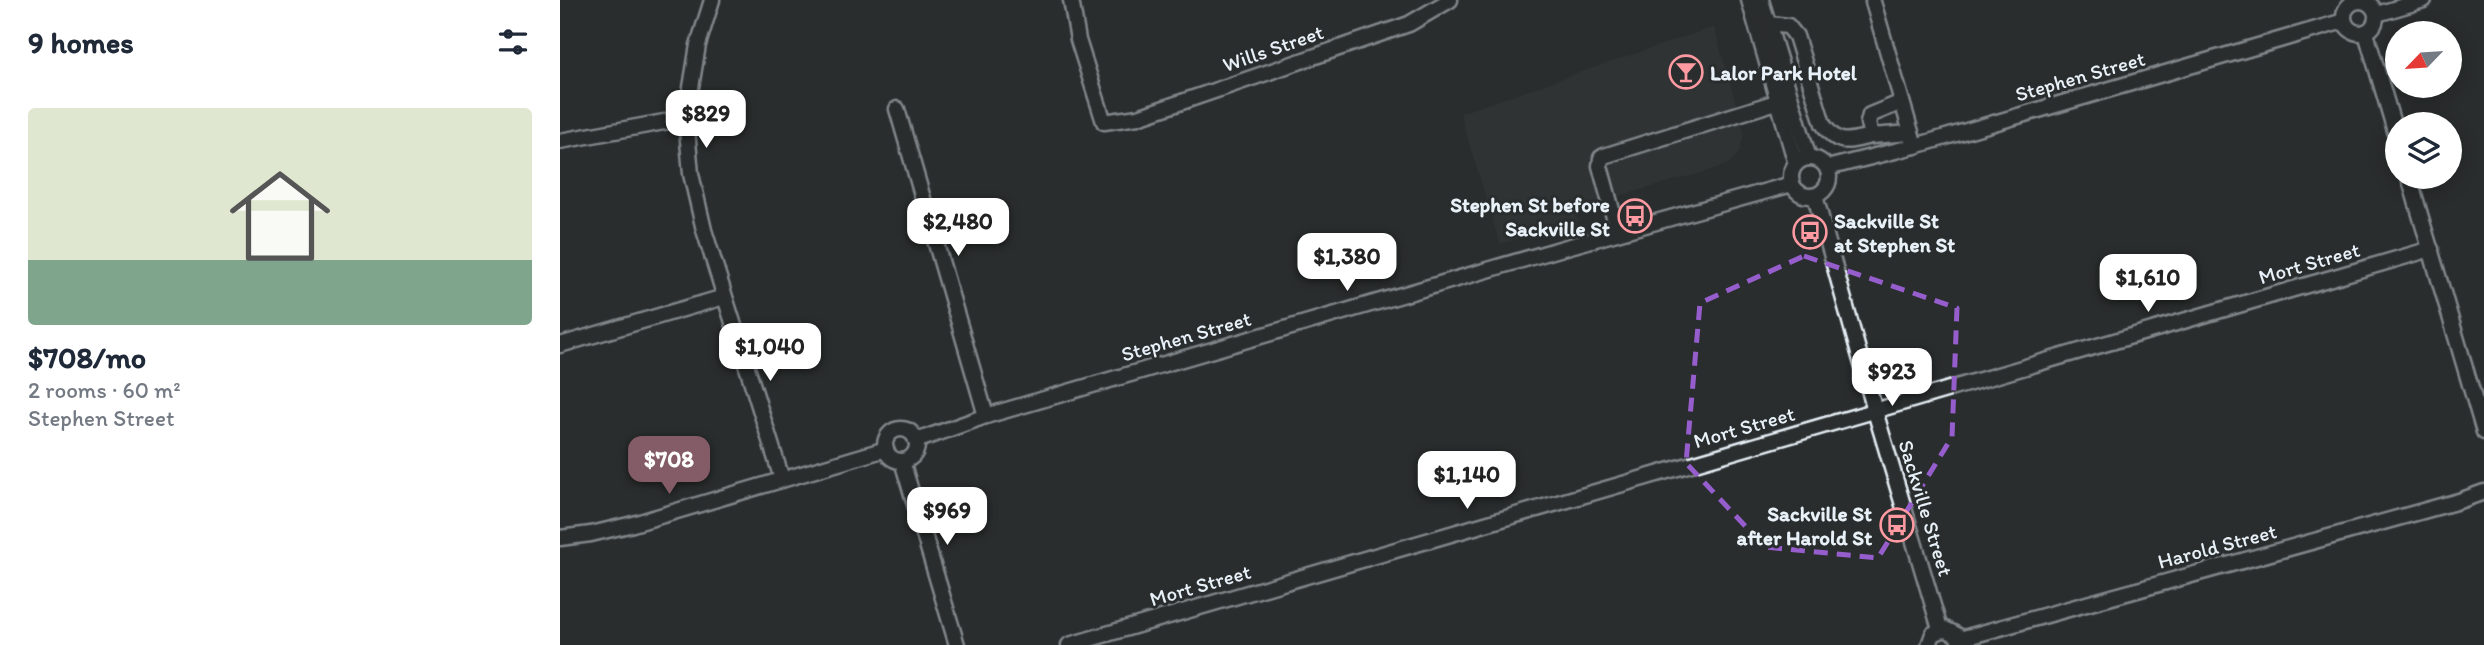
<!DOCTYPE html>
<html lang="en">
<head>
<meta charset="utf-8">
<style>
  :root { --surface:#fff; --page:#f6f6f7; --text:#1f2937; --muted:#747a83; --accent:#845c67 }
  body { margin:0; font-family:Itim,sans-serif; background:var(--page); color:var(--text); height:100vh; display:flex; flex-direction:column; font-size:26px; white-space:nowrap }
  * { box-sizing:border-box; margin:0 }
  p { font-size:23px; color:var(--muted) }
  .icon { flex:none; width:38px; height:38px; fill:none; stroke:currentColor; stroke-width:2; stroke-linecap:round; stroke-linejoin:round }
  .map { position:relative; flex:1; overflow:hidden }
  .drawer { display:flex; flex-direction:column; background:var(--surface); width:560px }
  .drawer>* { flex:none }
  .needle { width:46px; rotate:245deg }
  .buttons { position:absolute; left:1825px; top:21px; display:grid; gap:14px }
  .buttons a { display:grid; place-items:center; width:77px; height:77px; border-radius:50%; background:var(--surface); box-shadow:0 4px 18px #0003; font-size:35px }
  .price { position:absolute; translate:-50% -60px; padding:0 16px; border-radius:14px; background:#fff; color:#222; font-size:23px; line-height:46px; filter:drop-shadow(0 2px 4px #0008) }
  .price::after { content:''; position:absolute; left:50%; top:42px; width:21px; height:16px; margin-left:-10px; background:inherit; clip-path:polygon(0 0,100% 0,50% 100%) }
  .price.on { background:var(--accent); color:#fff }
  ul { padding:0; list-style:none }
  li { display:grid; align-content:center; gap:14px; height:371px; padding:0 28px }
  li span { display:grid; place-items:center; height:217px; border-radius:7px; color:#555 }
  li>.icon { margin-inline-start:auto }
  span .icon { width:126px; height:126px; fill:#fffc; stroke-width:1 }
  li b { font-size:30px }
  h2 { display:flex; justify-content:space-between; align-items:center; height:84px; padding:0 28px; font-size:30px }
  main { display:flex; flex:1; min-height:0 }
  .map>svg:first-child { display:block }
  .built { fill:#363a3b }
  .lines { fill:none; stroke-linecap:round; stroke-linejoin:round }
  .minor-casing { stroke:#e8f1f8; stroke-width:19 }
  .minor { stroke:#2a2d2e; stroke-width:14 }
  .marked { fill:none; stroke:#965dcd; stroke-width:5; stroke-dasharray:14 9; stroke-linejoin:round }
  .labels { text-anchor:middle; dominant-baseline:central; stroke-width:6; stroke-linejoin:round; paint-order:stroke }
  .street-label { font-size:21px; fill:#e8f1f8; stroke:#2a2d2e }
  .poi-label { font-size:21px; font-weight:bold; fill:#e8f1f8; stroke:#2a2d2e; text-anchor:start }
</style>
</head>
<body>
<main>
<section class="drawer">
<h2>9 homes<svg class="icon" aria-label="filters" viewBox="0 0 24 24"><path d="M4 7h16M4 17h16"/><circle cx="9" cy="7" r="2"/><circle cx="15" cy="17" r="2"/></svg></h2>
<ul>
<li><span style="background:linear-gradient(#dfe7d0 70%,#7fa58c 0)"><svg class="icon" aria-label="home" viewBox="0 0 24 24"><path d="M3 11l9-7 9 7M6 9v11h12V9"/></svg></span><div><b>$708/mo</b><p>2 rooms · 60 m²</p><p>Stephen Street</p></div></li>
</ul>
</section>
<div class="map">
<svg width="1924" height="645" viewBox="0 0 1924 645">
  <rect width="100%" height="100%" fill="#2a2d2e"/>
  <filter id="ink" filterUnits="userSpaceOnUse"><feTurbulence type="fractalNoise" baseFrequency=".0143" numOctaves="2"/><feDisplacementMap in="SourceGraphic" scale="14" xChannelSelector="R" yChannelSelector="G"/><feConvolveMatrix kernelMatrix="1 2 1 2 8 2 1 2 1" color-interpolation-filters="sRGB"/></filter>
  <g filter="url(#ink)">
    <path class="built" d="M 1154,27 L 1184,132 L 1180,151 L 1175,158 L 1168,164 L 1148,171 L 1014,209 L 1018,222 L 940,244 L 900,113 Z"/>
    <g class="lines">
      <defs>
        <g id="minor">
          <path d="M 152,0 L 138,45 L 126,118 L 131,174 L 144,230 L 222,479"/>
          <path d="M 511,0 L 518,40 L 544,122 L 578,117 L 849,24 L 890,0"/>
          <path d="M 1189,0 L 1236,164"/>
          <path d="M 1201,0 L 1249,158"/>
          <circle cx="1800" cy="17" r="16"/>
          <path d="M 1313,2 L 1355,146"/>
          <path d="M 1817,14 L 1864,0"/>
          <path d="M 1209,24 L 1228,26 L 1236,36 L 1263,124 C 1278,147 1288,141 1311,136"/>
          <path d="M 1806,33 L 1838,141"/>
          <path d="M 1342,102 L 1310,115 L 1308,123 L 1311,136 L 1351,133"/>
          <path d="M 337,109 L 426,416"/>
          <path d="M 0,141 L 126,118"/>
          <circle cx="1250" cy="177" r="19"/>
          <path d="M 1267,168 L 1355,146 L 1784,21"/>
          <path d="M 1849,177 L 1924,432"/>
          <path d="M 1255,196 L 1315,411 L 1380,629"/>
          <path d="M 1058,232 L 1040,166 L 1041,158 L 1044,156 L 1229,98"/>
          <path d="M 0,345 L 164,297"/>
          <circle cx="341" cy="445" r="16"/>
          <path d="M 356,441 L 426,416 L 1003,248 L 1232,184"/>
          <path d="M 342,461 L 397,645"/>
          <path d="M 0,538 L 31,534 L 73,524 L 326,449"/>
          <path d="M 1400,639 L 1899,501 L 1924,492"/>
          <path d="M 509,645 L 1871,249"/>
          <path d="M 1369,645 L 1373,634 L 1385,629 L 1397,635 L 1401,645"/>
        </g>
      </defs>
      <use href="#minor" class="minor-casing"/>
      <use href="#minor" class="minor"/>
    </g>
  </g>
  <path d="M0 0H1924V645H0ZM 1244,256 L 1397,308 L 1392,437 L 1318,558 L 1205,547 L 1126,463 L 1140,303 Z" fill="#2a2d2e" fill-opacity=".55" fill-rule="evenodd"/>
  <path class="marked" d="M 1244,256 L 1397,308 L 1392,437 L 1318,558 L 1205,547 L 1126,463 L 1140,303 Z"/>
  <defs>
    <symbol id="bar-ring" viewBox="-11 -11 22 22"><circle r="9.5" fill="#2a2d2e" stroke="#ff9aa2" stroke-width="1.5"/><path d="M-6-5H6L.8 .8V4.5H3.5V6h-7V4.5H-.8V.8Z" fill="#ff9aa2"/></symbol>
    <symbol id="bus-ring" viewBox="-11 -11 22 22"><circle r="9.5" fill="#2a2d2e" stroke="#ff9aa2" stroke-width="1.5"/><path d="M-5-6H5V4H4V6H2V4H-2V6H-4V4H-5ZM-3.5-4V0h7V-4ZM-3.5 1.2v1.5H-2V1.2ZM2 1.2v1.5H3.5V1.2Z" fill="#ff9aa2"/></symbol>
  </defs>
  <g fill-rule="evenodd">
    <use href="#bar-ring" x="1107" y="53" width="38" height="38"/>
    <use href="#bus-ring" x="1056" y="197" width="38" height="38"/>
    <use href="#bus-ring" x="1231" y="213" width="38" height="38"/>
    <use href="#bus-ring" x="1318" y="506" width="38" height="38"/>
  </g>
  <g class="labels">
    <g class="street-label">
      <text transform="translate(713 48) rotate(-19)">Wills Street</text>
      <text transform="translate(1520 76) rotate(-16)">Stephen Street</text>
      <text transform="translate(1749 263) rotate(-16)">Mort Street</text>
      <text transform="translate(626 336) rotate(-16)">Stephen Street</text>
      <text transform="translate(1184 427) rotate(-16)">Mort Street</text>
      <text transform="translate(1366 508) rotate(73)">Sackville Street</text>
      <text transform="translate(1657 546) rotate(-15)">Harold Street</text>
      <text transform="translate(640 585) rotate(-16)">Mort Street</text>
    </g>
    <g class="poi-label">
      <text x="1150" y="72">Lalor Park Hotel</text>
      <text x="1050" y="204" text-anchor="end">Stephen St before<tspan x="1050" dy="24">Sackville St</tspan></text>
      <text x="1274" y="220">Sackville St<tspan x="1274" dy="24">at Stephen St</tspan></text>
      <text x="1312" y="513" text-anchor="end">Sackville St<tspan x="1312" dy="24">after Harold St</tspan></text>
    </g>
  </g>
</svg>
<div class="buttons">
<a><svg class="needle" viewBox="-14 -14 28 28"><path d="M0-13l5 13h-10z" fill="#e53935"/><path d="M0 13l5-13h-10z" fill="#747a83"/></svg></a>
<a><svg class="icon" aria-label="layers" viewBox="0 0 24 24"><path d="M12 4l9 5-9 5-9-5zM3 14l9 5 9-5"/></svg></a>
</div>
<b class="price" style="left:146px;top:150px">$829</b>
<b class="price" style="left:398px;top:258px">$2,480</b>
<b class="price" style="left:787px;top:293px">$1,380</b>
<b class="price" style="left:1588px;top:314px">$1,610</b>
<b class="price" style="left:210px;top:383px">$1,040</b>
<b class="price" style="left:1332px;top:408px">$923</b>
<b class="price on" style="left:109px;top:496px">$708</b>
<b class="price" style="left:907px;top:511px">$1,140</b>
<b class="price" style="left:387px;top:547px">$969</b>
</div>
</main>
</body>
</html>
